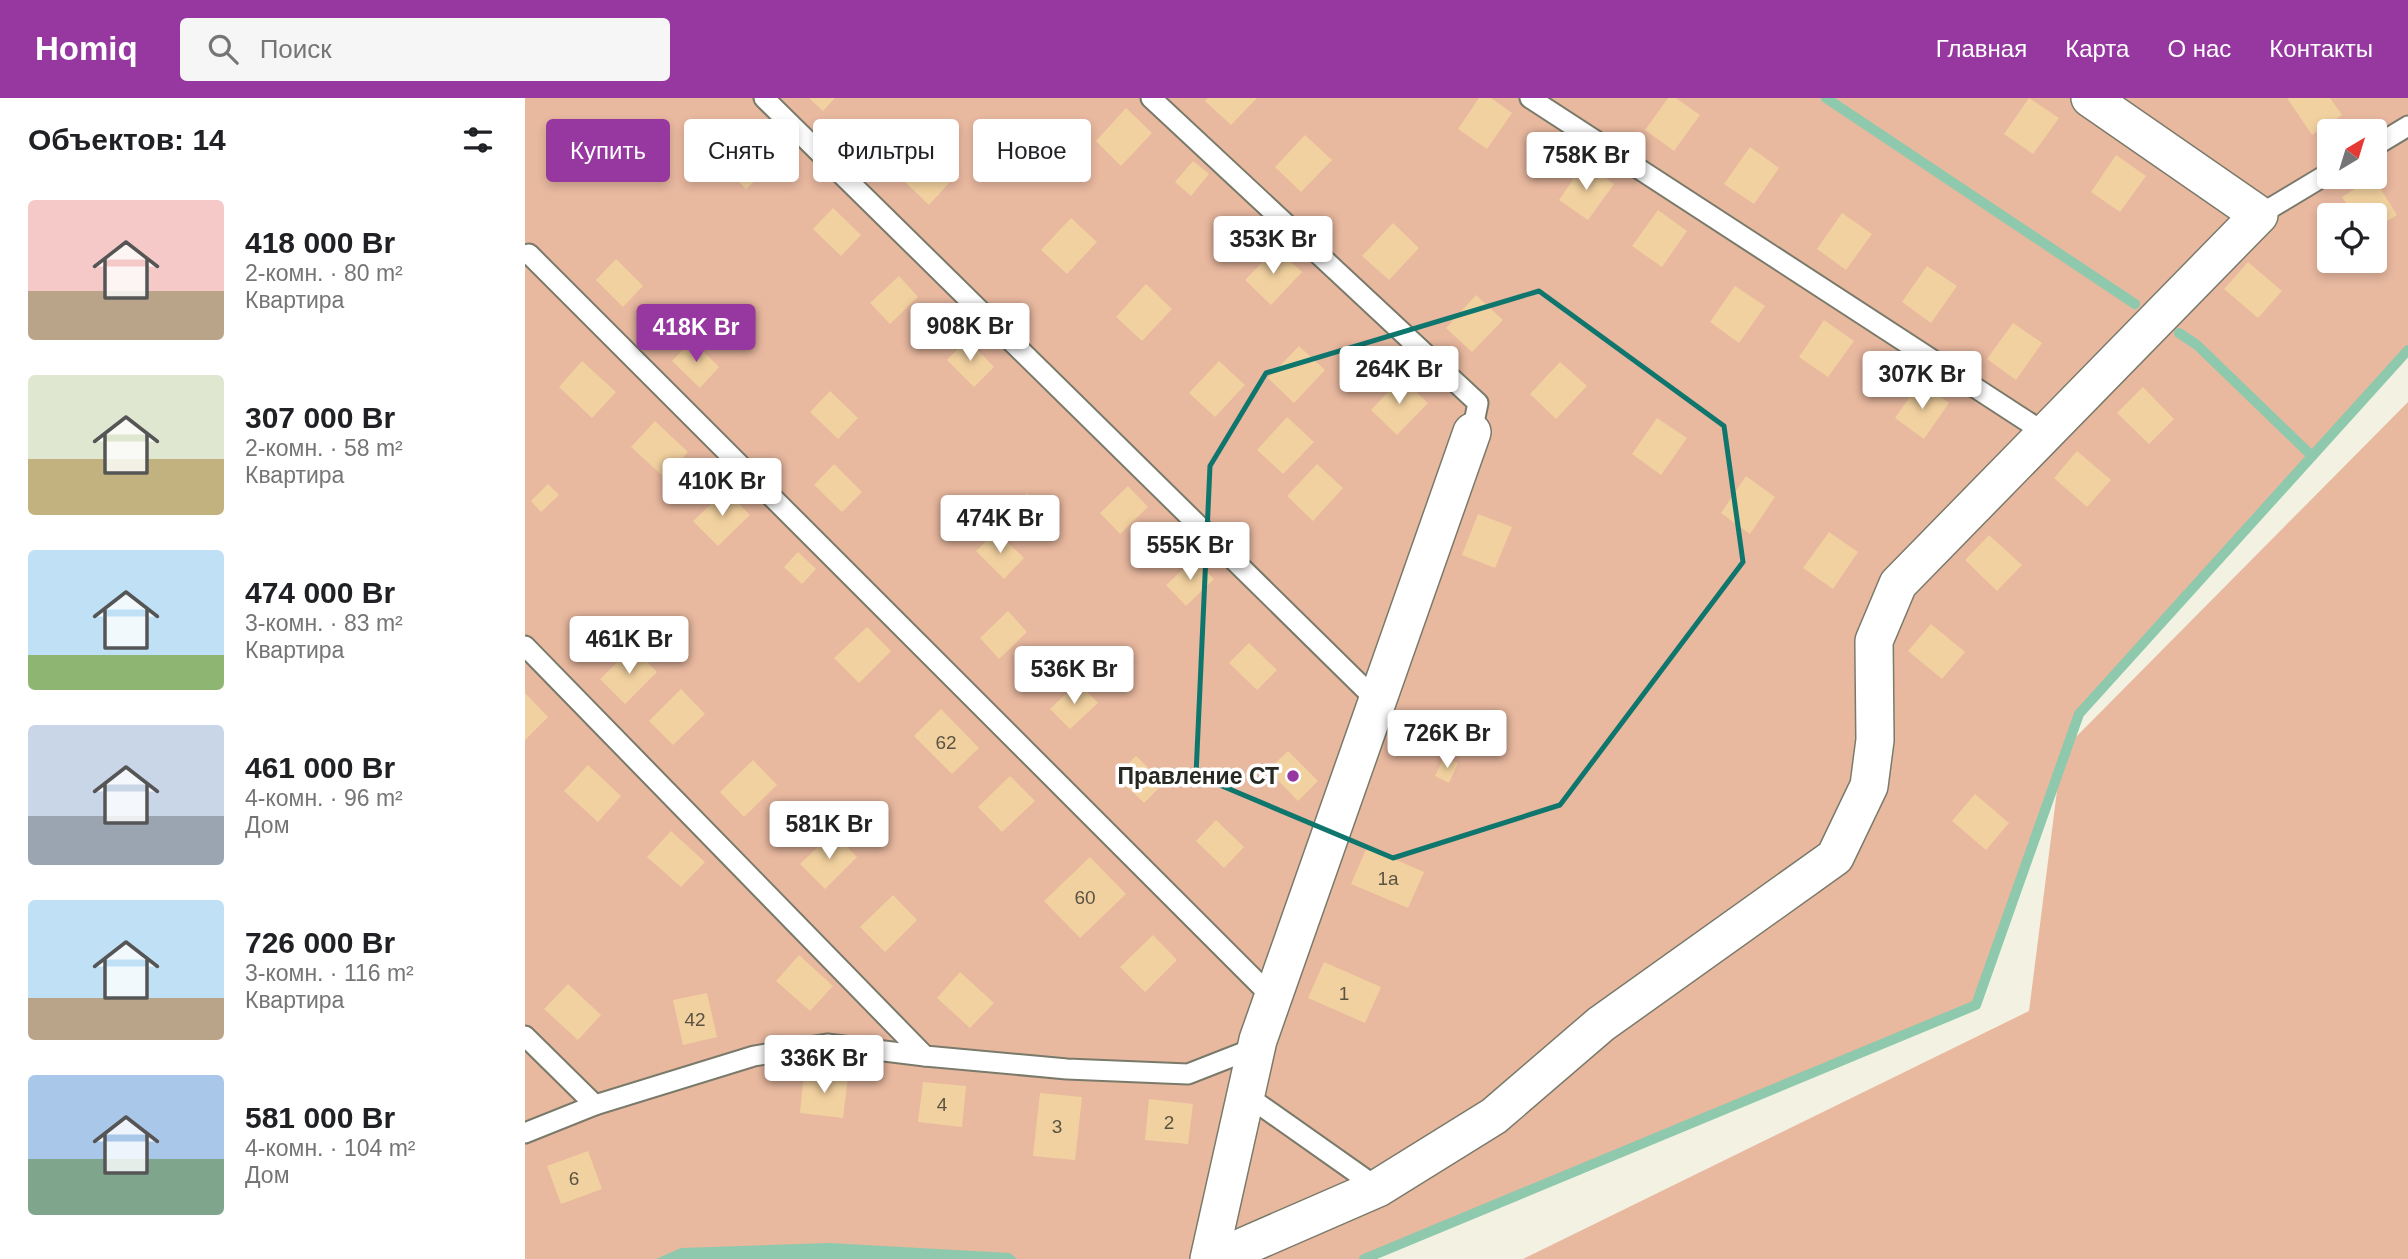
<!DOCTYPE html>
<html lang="ru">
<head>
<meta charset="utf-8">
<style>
  :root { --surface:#fff; --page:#f6f6f6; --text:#202124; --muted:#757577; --accent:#9738a1 }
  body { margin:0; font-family:Helvetica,sans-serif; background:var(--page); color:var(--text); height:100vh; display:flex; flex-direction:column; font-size:26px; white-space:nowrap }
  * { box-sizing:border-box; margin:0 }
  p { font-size:23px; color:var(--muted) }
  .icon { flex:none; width:38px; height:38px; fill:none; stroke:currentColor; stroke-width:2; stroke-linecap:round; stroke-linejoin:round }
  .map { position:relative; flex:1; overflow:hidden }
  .drawer { display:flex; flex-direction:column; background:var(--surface); width:525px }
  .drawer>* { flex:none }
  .top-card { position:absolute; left:21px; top:21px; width:665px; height:63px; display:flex; gap:14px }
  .needle { width:46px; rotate:38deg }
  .tools { position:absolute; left:1792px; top:21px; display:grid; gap:14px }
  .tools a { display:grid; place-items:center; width:70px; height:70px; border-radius:7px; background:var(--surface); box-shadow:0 4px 10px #0003; font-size:35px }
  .price { position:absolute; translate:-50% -60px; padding:0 16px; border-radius:7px; background:#fff; color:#222; font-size:23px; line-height:46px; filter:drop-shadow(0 2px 4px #0008) }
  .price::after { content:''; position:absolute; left:50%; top:42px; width:21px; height:16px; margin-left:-10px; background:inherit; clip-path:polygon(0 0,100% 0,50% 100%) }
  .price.on { background:var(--accent); color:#fff }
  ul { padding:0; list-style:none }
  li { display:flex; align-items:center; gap:21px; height:175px; padding:0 28px }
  li span { display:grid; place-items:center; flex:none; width:196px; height:140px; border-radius:7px; color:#555 }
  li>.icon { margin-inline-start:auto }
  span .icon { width:84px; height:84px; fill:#fffc; stroke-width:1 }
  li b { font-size:30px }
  h2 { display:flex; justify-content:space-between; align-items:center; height:84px; padding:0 28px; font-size:30px }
  .tag { padding:0 24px; border-radius:7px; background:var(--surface); box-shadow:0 4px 10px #0003; font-size:24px; line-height:63px }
  .tag.on { background:var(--accent); color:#fff }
  header { display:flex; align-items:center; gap:42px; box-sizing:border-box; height:98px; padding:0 35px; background:var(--accent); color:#fff }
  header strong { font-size:33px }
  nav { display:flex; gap:38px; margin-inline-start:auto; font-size:24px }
  .search { width:490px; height:63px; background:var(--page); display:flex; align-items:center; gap:18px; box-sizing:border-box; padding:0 24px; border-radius:7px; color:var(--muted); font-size:26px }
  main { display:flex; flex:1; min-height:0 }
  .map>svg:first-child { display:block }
  .green { fill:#e8b89f; fill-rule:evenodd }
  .water { fill:#8ec9ad }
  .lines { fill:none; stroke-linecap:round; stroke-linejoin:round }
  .stream { stroke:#8ec9ad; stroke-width:10 }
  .building { fill:#f2d1a0 }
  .lane-casing { stroke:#7a7a6b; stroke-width:23 }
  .street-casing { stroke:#7a7a6b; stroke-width:40 }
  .lane { stroke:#fff; stroke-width:19 }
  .street { stroke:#fff; stroke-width:37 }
  .marked { fill:none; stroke:#0f766e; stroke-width:5; stroke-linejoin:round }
  .poi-dot { fill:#9738a1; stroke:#fff; stroke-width:2.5 }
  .labels { text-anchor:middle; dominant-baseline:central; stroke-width:7; stroke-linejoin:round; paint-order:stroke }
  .number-label { font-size:19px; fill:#5b5342 }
  .poi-label { font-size:23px; font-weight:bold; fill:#292923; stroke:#fff; text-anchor:end }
</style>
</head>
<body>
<header>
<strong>Homiq</strong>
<div class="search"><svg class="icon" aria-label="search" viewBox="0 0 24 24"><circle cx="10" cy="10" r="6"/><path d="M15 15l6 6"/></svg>Поиск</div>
<nav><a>Главная</a><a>Карта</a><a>О нас</a><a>Контакты</a></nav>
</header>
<main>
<section class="drawer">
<h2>Объектов: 14<svg class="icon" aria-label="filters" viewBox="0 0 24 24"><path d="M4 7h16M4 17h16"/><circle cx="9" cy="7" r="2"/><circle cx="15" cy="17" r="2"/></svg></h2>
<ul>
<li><span style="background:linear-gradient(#f6c9c9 65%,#b9a48a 0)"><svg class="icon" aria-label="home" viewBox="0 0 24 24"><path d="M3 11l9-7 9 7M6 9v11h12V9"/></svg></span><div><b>418 000 Br</b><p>2-комн. · 80 m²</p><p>Квартира</p></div></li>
<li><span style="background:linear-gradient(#dfe7d0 60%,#c2b280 0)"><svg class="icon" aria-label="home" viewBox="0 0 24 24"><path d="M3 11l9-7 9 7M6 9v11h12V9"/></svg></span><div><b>307 000 Br</b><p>2-комн. · 58 m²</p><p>Квартира</p></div></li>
<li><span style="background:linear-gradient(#bfe0f5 75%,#8fb573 0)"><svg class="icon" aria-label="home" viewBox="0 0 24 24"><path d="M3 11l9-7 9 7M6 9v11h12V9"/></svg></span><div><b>474 000 Br</b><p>3-комн. · 83 m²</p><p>Квартира</p></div></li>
<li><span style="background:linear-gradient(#c9d6e8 65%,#9aa5b1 0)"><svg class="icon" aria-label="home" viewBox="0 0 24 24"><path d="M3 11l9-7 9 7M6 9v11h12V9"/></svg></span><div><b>461 000 Br</b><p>4-комн. · 96 m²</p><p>Дом</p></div></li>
<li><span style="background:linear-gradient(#bfe0f5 70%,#b9a48a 0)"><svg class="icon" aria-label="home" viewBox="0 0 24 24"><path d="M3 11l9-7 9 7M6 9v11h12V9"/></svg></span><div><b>726 000 Br</b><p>3-комн. · 116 m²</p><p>Квартира</p></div></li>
<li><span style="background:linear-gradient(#a9c7e8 60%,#7fa58c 0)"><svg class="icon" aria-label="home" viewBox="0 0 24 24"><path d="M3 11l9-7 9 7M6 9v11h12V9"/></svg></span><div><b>581 000 Br</b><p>4-комн. · 104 m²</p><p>Дом</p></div></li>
</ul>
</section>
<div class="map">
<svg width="1883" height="1161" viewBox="0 0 1883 1161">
  <rect width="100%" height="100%" fill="#f3f2e2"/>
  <path class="green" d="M 0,0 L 1883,0 L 1883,252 L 1554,616 L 1543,647 L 1883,304 L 1883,1161 L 998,1161 L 1504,913 L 1535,669 L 1451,907 L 839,1161 L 0,1161 ZM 1804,33 L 1850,33 L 1850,79 L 1804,79 ZM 1804,117 L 1850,117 L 1850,163 L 1804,163 Z"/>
  <path class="water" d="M 304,1145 L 485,1155 L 492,1161 L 131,1161 L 156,1150 Z"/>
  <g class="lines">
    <g class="stream">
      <path d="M 1301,0 L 1610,206"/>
      <path d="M 1654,235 L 1672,247 L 1787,358"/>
      <path d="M 839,1161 L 1451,907 L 1554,616 L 1883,252"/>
    </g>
  </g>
  <g class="building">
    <path d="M 284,0 L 310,0 L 298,13 Z"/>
    <path d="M 683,0 L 732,0 L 706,27 L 680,3 Z"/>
    <path d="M 954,0 L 966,0 L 987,15 L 962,51 L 933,31 Z"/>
    <path d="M 1143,0 L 1151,0 L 1175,17 L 1149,53 L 1120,32 Z"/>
    <path d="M 1504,0 L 1534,20 L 1508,56 L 1479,36 Z"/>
    <path d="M 1762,0 L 1805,0 L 1817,17 L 1787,37 Z"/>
    <path d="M 601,10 L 627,35 L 596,68 L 571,43 Z"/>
    <path d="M 780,37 L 807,62 L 776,94 L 750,69 Z"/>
    <path d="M 230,44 L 249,65 L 221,91 L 202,71 Z"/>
    <path d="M 1225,49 L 1254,70 L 1229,106 L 1199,86 Z"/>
    <path d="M 408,50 L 434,74 L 404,107 L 378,82 Z"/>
    <path d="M 1591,57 L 1621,78 L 1595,114 L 1566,94 Z"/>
    <path d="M 668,63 L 684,76 L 666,98 L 650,84 Z"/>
    <path d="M 1059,65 L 1089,86 L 1063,122 L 1034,102 Z"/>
    <path d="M 1848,79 L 1872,117 L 1850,131 L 1850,117 L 1829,117 L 1817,99 Z"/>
    <path d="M 308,110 L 336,137 L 316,158 L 288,131 Z"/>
    <path d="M 1133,112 L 1162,133 L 1137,169 L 1107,148 Z"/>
    <path d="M 1317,115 L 1347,136 L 1321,172 L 1292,151 Z"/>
    <path d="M 546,120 L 572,144 L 542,176 L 516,152 Z"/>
    <path d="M 868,125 L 894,150 L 864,182 L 837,158 Z"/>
    <path d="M 751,150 L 777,174 L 746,207 L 720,182 Z"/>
    <path d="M 91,161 L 118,188 L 98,209 L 71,182 Z"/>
    <path d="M 1723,164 L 1757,193 L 1733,220 L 1699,191 Z"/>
    <path d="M 1402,168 L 1432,188 L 1406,225 L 1377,204 Z"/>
    <path d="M 374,178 L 393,199 L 365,226 L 345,205 Z"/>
    <path d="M 621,186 L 647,211 L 617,243 L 591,219 Z"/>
    <path d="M 1210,188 L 1240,208 L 1214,245 L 1185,224 Z"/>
    <path d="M 951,197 L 978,222 L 947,254 L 921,230 Z"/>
    <path d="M 1299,222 L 1329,243 L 1303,279 L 1274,259 Z"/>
    <path d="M 1488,225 L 1517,245 L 1491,282 L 1462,261 Z"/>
    <path d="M 442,241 L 469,269 L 449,289 L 422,262 Z"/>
    <path d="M 167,242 L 194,269 L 175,290 L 147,263 Z"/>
    <path d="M 774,248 L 800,272 L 769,305 L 743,280 Z"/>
    <path d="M 57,263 L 91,294 L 67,320 L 34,289 Z"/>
    <path d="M 694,263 L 720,287 L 690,319 L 664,295 Z"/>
    <path d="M 1035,264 L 1062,288 L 1031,321 L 1005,296 Z"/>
    <path d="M 876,280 L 903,305 L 872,337 L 846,312 Z"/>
    <path d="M 1395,284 L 1424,305 L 1399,341 L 1370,320 Z"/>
    <path d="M 1618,289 L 1649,321 L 1624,346 L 1592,315 Z"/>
    <path d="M 305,293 L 333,320 L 313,341 L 285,314 Z"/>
    <path d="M 762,319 L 789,344 L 758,376 L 732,352 Z"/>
    <path d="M 1132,320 L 1162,340 L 1136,377 L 1107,356 Z"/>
    <path d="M 130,323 L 163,354 L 140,380 L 106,349 Z"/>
    <path d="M 1552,353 L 1586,382 L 1562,409 L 1529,380 Z"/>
    <path d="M 309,366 L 337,394 L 317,414 L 289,387 Z"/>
    <path d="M 792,366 L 818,390 L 788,423 L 762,398 Z"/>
    <path d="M 1221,378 L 1250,399 L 1225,436 L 1196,415 Z"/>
    <path d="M 23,386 L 34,397 L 16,414 L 6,403 Z"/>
    <path d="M 603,388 L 623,409 L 595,436 L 575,415 Z"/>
    <path d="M 201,392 L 225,417 L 193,448 L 168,423 Z"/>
    <path d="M 502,395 L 530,422 L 510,443 L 482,416 Z"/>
    <path d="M 953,416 L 987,429 L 970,470 L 937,457 Z"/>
    <path d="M 471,433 L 499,460 L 479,481 L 451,453 Z"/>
    <path d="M 1304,434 L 1333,454 L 1308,491 L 1278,470 Z"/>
    <path d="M 1464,437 L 1497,467 L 1472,493 L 1440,462 Z"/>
    <path d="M 273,454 L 291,471 L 277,486 L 259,469 Z"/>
    <path d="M 669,461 L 689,481 L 661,508 L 641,487 Z"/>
    <path d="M 483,513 L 502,534 L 474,561 L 455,540 Z"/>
    <path d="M 1406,526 L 1440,554 L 1417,581 L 1383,553 Z"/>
    <path d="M 342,529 L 366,553 L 334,585 L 309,560 Z"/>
    <path d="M 724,545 L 752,572 L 732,592 L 704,565 Z"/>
    <path d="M 108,549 L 132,574 L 100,606 L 75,581 Z"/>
    <path d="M 553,584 L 573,605 L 545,631 L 525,611 Z"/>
    <path d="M 156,591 L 180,616 L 148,647 L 124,623 Z"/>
    <path d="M 0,595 L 23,619 L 0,642 Z"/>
    <path d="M 416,611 L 454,650 L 427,676 L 389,638 Z"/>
    <path d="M 763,653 L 793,683 L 773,703 L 743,672 Z"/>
    <path d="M 611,658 L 639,685 L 619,705 L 591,678 Z"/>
    <path d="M 919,659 L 933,665 L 924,685 L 910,678 Z"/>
    <path d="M 228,662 L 252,687 L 219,719 L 195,694 Z"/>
    <path d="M 63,667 L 96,698 L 73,724 L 39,693 Z"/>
    <path d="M 485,678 L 510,703 L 477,734 L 453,709 Z"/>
    <path d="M 1450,696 L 1484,725 L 1461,752 L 1427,723 Z"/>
    <path d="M 691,722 L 719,749 L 699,770 L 671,743 Z"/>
    <path d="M 146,733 L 180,764 L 156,789 L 122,759 Z"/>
    <path d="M 308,734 L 332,759 L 300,791 L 275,766 Z"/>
    <path d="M 842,749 L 899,774 L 883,810 L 826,786 Z"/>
    <path d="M 565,759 L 601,796 L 555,840 L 519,803 Z"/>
    <path d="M 368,797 L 392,822 L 360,854 L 335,829 Z"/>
    <path d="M 628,837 L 652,862 L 620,894 L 595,869 Z"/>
    <path d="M 274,857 L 308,888 L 285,913 L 251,883 Z"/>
    <path d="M 799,864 L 856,889 L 840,925 L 783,900 Z"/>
    <path d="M 435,874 L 469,905 L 445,930 L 412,900 Z"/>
    <path d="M 43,886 L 76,917 L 53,942 L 19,911 Z"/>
    <path d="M 182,895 L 192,939 L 158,947 L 148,902 Z"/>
    <path d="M 279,975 L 323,979 L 318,1020 L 275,1015 Z"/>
    <path d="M 398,984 L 441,988 L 437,1029 L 393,1024 Z"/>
    <path d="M 515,995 L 557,999 L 550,1062 L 508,1058 Z"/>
    <path d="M 624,1001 L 668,1006 L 663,1046 L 620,1042 Z"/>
    <path d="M 63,1053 L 77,1091 L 36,1106 L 22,1068 Z"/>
  </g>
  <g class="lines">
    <defs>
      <g id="lane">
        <path d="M 239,0 L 853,604"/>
        <path d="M 626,0 L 953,305 L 947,334"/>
        <path d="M 1005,0 L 1520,335"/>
        <path d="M 1850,48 L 1883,28"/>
        <path d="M 1734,117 L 1804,75"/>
        <path d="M 4,156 L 748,900"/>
        <path d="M 0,548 L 400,958 L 542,971 L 663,976 L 732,949"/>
        <path d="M 0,938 L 70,1007 L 229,958 L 302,946 L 400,958"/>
        <path d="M 721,997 L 853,1090"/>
        <path d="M 0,1035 L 70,1007"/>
      </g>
      <g id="street">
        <path d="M 684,1161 L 733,942 L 947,334"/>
        <path d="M 690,1161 L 853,1090 L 969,1018 L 1076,926 L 1310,759 L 1344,688 L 1350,642 L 1349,543 L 1373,486 L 1734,117 L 1565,0"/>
      </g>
    </defs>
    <use href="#lane" class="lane-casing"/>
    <use href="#street" class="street-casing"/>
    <use href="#lane" class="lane"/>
    <use href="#street" class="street"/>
  </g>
  <path class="marked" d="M 1014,193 L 1199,328 L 1218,464 L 1035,707 L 868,760 L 671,677 L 685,368 L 741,275 Z"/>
  <circle class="poi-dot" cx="768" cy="678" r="7"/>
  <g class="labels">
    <g class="number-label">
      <text x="421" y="644">62</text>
      <text x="863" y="780">1а</text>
      <text x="560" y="799">60</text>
      <text x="819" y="895">1</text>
      <text x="170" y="921">42</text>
      <text x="417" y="1006">4</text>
      <text x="644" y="1024">2</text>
      <text x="532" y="1028">3</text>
      <text x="49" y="1080">6</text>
    </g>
    <g class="poi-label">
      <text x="754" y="678">Правление СТ</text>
    </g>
  </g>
</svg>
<div class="tools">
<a><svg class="needle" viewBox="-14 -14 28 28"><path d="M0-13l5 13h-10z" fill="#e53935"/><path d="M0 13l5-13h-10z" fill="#757577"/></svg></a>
<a><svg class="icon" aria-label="locate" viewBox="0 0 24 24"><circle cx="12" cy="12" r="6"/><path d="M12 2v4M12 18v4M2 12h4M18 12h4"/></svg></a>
</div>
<b class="price" style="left:1061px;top:94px">758K Br</b>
<b class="price" style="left:748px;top:178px">353K Br</b>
<b class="price" style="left:445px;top:265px">908K Br</b>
<b class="price on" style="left:171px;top:266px">418K Br</b>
<b class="price" style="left:874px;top:308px">264K Br</b>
<b class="price" style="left:1397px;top:313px">307K Br</b>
<b class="price" style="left:197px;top:420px">410K Br</b>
<b class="price" style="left:475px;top:457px">474K Br</b>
<b class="price" style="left:665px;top:484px">555K Br</b>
<b class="price" style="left:104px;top:578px">461K Br</b>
<b class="price" style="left:549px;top:608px">536K Br</b>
<b class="price" style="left:922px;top:672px">726K Br</b>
<b class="price" style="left:304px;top:763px">581K Br</b>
<b class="price" style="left:299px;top:997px">336K Br</b>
<div class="top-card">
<a class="tag on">Купить</a>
<a class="tag">Снять</a>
<a class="tag">Фильтры</a>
<a class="tag">Новое</a>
</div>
</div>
</main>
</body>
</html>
